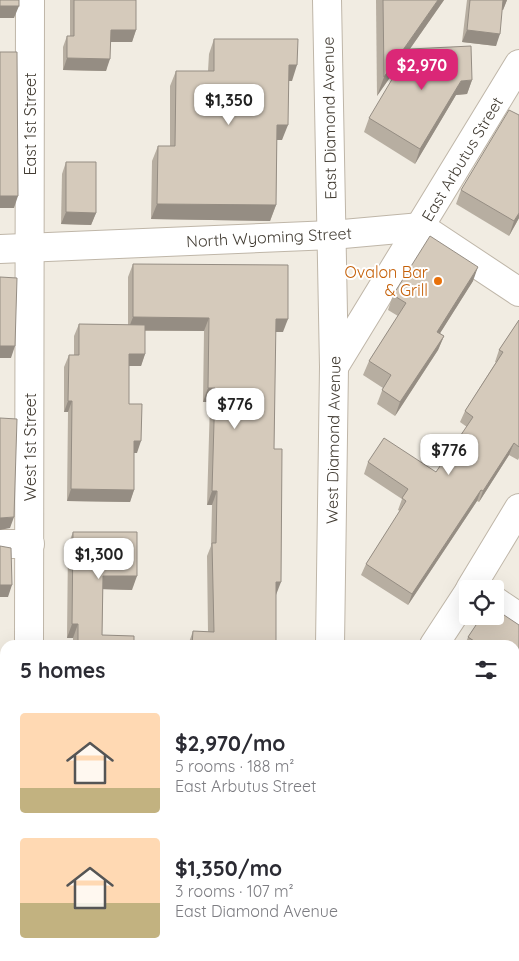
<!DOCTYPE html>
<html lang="en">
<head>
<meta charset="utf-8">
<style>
  :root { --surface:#fff; --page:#f2f2f3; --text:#2b2b33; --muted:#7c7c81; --accent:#db2777 }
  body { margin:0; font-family:Quicksand,sans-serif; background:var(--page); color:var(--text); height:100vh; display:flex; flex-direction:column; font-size:19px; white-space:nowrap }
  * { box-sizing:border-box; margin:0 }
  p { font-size:16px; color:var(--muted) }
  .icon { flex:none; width:28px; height:28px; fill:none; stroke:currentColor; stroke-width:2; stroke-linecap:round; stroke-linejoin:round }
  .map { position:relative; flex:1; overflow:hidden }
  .details { position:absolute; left:0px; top:640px; width:520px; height:321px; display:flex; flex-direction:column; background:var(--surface); border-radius:15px 15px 0 0; box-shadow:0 5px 20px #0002 }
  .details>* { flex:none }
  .buttons { position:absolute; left:459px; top:580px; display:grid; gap:10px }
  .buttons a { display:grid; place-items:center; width:45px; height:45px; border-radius:5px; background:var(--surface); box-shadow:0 5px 20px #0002; font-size:25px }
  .price { position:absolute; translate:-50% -42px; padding:0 11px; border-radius:10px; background:#fff; color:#222; font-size:16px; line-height:32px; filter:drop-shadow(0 1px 2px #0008) }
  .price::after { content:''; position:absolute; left:50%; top:30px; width:15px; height:11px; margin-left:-8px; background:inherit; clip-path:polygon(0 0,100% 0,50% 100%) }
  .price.selected { background:var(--accent); color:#fff }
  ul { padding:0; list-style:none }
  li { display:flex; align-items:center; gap:15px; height:125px; padding:0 20px }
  li span { display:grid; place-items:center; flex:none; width:140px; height:100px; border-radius:5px; color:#555 }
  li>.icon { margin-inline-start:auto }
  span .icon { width:60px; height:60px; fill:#fffc; stroke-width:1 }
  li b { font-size:21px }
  h2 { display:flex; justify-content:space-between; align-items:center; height:60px; padding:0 20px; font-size:21px }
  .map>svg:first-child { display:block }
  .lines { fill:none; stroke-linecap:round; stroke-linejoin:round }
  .minor-casing { stroke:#bfb6a8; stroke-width:30 }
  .minor { stroke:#fff; stroke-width:28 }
  .wall { fill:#b7aea1 }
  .shaded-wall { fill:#958d83 }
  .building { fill:#d5cabb; stroke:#958d83 }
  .food-dot { fill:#e8710a; stroke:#fff; stroke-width:2 }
  .labels { text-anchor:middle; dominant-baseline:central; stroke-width:4; stroke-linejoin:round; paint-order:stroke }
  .street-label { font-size:16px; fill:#423c33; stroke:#fff }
  .food-label { font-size:16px; fill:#c56008; stroke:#fff; text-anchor:end }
</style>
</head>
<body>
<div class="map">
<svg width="519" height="961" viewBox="0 0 519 961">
  <rect width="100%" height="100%" fill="#f1ece2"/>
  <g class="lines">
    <defs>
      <g id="minor">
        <path d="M 327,0 L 334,367 L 330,645"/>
        <path d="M 0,249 L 332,235 L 421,227 L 519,292"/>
        <path d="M 334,367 L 519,64"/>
        <path d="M 0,544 L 30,544"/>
        <path d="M 470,589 L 519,508"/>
        <path d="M 495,601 L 519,617"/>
        <path d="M 29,645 L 30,0"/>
        <path d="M 434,645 L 468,593"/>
        <path d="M 0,849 L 5,849"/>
        <path d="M 515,955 L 519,957"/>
        <path d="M 328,956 L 328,961"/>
        <path d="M 29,961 L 29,956"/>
      </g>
    </defs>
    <use href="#minor" class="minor-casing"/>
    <use href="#minor" class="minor"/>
  </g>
  <g class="wall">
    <path d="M 70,0 L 136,0 L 136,30 L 132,42 L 111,42 L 106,71 L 63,70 L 63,47 L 67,36 L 70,36 Z"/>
    <path d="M 376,0 L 444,0 L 377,96 Z"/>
    <path d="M 467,0 L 507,0 L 503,10 L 502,10 L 496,46 L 462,42 Z"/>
    <path d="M 214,39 L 292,81 L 289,81 L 282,140 L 277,140 L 276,205 L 270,221 L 151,219 L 152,161 L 158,146 L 170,146 L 170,86 L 176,71 L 208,71 L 209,54 Z"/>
    <path d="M 472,80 L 467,94 L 456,95 L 415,164 L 364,132 L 369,118 Z"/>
    <path d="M 66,162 L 96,213 L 91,225 L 61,224 L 62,174 Z"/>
    <path d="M 461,190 L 519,218 L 509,236 L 456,204 Z"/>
    <path d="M 133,264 L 283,332 L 275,332 L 274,449 L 276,593 L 276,645 L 188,645 L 193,631 L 208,632 L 207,556 L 211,546 L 212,505 L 207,505 L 210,402 L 203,402 L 204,331 L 145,331 L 145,354 L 141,366 L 129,366 L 129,404 L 137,453 L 134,453 L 134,490 L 130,502 L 67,501 L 68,412 L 64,412 L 64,367 L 69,355 L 74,355 L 74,336 L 79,324 L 128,325 L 128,277 Z"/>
    <path d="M 473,281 L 440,333 L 444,336 L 438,350 L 395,416 L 377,404 L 383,388 L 363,375 L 369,361 L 398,316 L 388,310 L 393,295 Z"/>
    <path d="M 519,320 L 519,458 L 518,460 L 509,455 L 479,502 L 477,501 L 408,605 L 361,575 L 366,564 L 400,511 L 398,510 L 402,499 L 364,474 L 368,462 L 436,472 L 467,427 L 460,422 L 465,411 L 496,362 L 495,362 L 499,350 Z"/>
    <path d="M 73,532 L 132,590 L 103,589 L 102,635 L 134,645 L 73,645 L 73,638 L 67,638 L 68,545 Z"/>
    <path d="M 519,625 L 519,678 L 516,683 L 515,682 L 515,645 L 465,645 L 468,637 Z"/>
    <path d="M 515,753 L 519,755 L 519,871 L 518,873 L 515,871 Z"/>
    <rect x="183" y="956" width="86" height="5"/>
  </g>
  <g class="shaded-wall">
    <path d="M 438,0 L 444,0 L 377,96 L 384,77 Z"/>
    <path d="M 503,0 L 507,0 L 503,10 L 499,10 Z"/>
    <path d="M 0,6 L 19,6 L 14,18 L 0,18 Z"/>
    <path d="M 111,30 L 136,30 L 132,42 L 106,42 Z"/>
    <path d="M 467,30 L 500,34 L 496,46 L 462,42 Z"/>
    <path d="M 67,58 L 110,59 L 106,71 L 63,70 Z"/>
    <path d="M 289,65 L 297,65 L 292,81 L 283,81 Z"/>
    <path d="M 472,80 L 467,94 L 456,95 L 415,164 L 420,149 L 461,81 Z"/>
    <path d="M 277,125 L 288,125 L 282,140 L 272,140 Z"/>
    <path d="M 0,196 L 18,196 L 14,208 L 0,208 Z"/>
    <path d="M 157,204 L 276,205 L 270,221 L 151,219 Z"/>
    <path d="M 66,212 L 96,213 L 91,225 L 61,224 Z"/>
    <path d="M 519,213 L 519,218 L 509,236 L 514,221 Z"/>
    <path d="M 478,267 L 473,281 L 432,346 L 437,332 Z"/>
    <path d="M 133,317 L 209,318 L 204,331 L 128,330 Z"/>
    <path d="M 276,319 L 288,319 L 283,332 L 271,332 Z"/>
    <path d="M 444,336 L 438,350 L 395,416 L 400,402 Z"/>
    <path d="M 0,346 L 15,346 L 11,358 L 0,358 Z"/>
    <path d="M 129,354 L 145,354 L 141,366 L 125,366 Z"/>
    <path d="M 208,388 L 215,388 L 210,402 L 203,402 Z"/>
    <path d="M 68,401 L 72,401 L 68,412 L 64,412 Z"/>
    <path d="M 134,441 L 141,441 L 137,453 L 130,453 Z"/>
    <path d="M 514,443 L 509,455 L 479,502 L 483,491 Z"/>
    <path d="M 71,489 L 134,490 L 130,502 L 67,501 Z"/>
    <path d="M 481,490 L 477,501 L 408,605 L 412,594 Z"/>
    <path d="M 212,491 L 217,491 L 212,505 L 207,505 Z"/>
    <path d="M 14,517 L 10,528 L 0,530 L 0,518 Z"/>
    <path d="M 103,576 L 137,576 L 132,590 L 98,589 Z"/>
    <path d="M 276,582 L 281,582 L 276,595 Z"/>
    <path d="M 0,585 L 12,585 L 8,597 L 0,597 Z"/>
    <path d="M 72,624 L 78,624 L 73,638 L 67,638 Z"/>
    <rect x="0" y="783" width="5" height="12"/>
    <path d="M 185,956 L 195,956 L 193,961 L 184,961 Z"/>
    <path d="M 0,959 L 15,959 L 14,961 L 0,961 Z"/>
  </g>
  <g class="building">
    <rect x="0" y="0" width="19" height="6"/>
    <path d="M 74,0 L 136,0 L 136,30 L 111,30 L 110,59 L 67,58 L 67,36 L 74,36 Z"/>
    <path d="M 383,0 L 438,0 L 384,77 Z"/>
    <path d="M 470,0 L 503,0 L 500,34 L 467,30 Z"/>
    <path d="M 214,39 L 298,39 L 297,65 L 289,65 L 288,125 L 277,125 L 276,205 L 157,204 L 158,146 L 175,146 L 176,71 L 214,71 Z"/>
    <path d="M 471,46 L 472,80 L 461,81 L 420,149 L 369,118 L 410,49 Z"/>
    <path d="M 0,52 L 17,52 L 18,196 L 0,196 Z"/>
    <path d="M 509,110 L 519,115 L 519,213 L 514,221 L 461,190 Z"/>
    <path d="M 66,162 L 96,162 L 96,213 L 66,212 Z"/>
    <path d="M 430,236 L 478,267 L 437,332 L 444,336 L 400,402 L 382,390 L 391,375 L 369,361 L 406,303 L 393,295 Z"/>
    <path d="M 133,264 L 288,265 L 288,319 L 276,319 L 274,449 L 282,449 L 281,582 L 276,582 L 276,645 L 192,645 L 193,631 L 214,632 L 212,543 L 216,543 L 217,491 L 212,491 L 215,388 L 208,388 L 209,318 L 133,317 Z"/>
    <path d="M 0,277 L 17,278 L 15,346 L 0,346 Z"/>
    <path d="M 519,320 L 519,447 L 514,443 L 483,491 L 481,490 L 412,594 L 366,564 L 406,501 L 402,498 L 408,489 L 368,462 L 384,438 L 436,472 L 473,417 L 465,411 L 503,352 L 499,350 Z"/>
    <path d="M 79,324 L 145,325 L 145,354 L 129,354 L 129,404 L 142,404 L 141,441 L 134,441 L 134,490 L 71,489 L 72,401 L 68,401 L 69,355 L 79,355 Z"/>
    <path d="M 0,418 L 17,419 L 14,517 L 0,518 Z"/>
    <path d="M 73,532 L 137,532 L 137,576 L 103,576 L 102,635 L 134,636 L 134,645 L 78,645 L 78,624 L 72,624 Z"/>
    <path d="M 0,546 L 11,548 L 12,585 L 0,585 Z"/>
    <path d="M 495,609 L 519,625 L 519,670 L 515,668 L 515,645 L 480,645 L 468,637 L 482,616 L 495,616 Z"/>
    <rect x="0" y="714" width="5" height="69"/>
    <path d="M 515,753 L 519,755 L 519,853 L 515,851 Z"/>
    <path d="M 0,872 L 5,872 L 5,956 L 15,956 L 15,959 L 0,959 Z"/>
    <rect x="65" y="956" width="33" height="5"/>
    <rect x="198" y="956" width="71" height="5"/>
    <path d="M 411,956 L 467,956 L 464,961 L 408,961 Z"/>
  </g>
  <circle class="food-dot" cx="438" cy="281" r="5"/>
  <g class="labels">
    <g class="street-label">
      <text transform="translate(329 118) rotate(-91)">East Diamond Avenue</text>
      <text transform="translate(30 124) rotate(-90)">East 1st Street</text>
      <text transform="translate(462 159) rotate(-59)">East Arbutus Street</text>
      <text transform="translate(269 237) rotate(-3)">North Wyoming Street</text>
      <text transform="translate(333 440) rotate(-89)">West Diamond Avenue</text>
      <text transform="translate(30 447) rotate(-90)">West 1st Street</text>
    </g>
    <g class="food-label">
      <text x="428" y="272">Ovalon Bar<tspan x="428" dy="18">&amp; Grill</tspan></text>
    </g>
  </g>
</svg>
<div class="buttons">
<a><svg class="icon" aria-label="locate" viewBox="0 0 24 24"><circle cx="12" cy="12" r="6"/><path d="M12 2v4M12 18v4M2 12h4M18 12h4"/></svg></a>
</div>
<b class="price selected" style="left:422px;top:91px">$2,970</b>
<b class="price" style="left:229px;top:126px">$1,350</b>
<b class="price" style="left:235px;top:430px">$776</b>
<b class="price" style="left:449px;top:476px">$776</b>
<b class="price" style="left:99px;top:580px">$1,300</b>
<section class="details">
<h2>5 homes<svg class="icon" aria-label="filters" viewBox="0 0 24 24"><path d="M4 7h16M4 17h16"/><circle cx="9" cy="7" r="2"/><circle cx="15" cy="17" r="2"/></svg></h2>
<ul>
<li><span style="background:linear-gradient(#ffd9b3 75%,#c2b280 0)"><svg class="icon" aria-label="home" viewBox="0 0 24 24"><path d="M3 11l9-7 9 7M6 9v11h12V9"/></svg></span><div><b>$2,970/mo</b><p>5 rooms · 188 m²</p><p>East Arbutus Street</p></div></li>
<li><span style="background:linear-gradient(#ffd9b3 65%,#c2b280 0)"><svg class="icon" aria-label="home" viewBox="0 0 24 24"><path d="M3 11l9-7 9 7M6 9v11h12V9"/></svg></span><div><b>$1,350/mo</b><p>3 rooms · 107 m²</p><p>East Diamond Avenue</p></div></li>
</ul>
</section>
</div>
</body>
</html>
